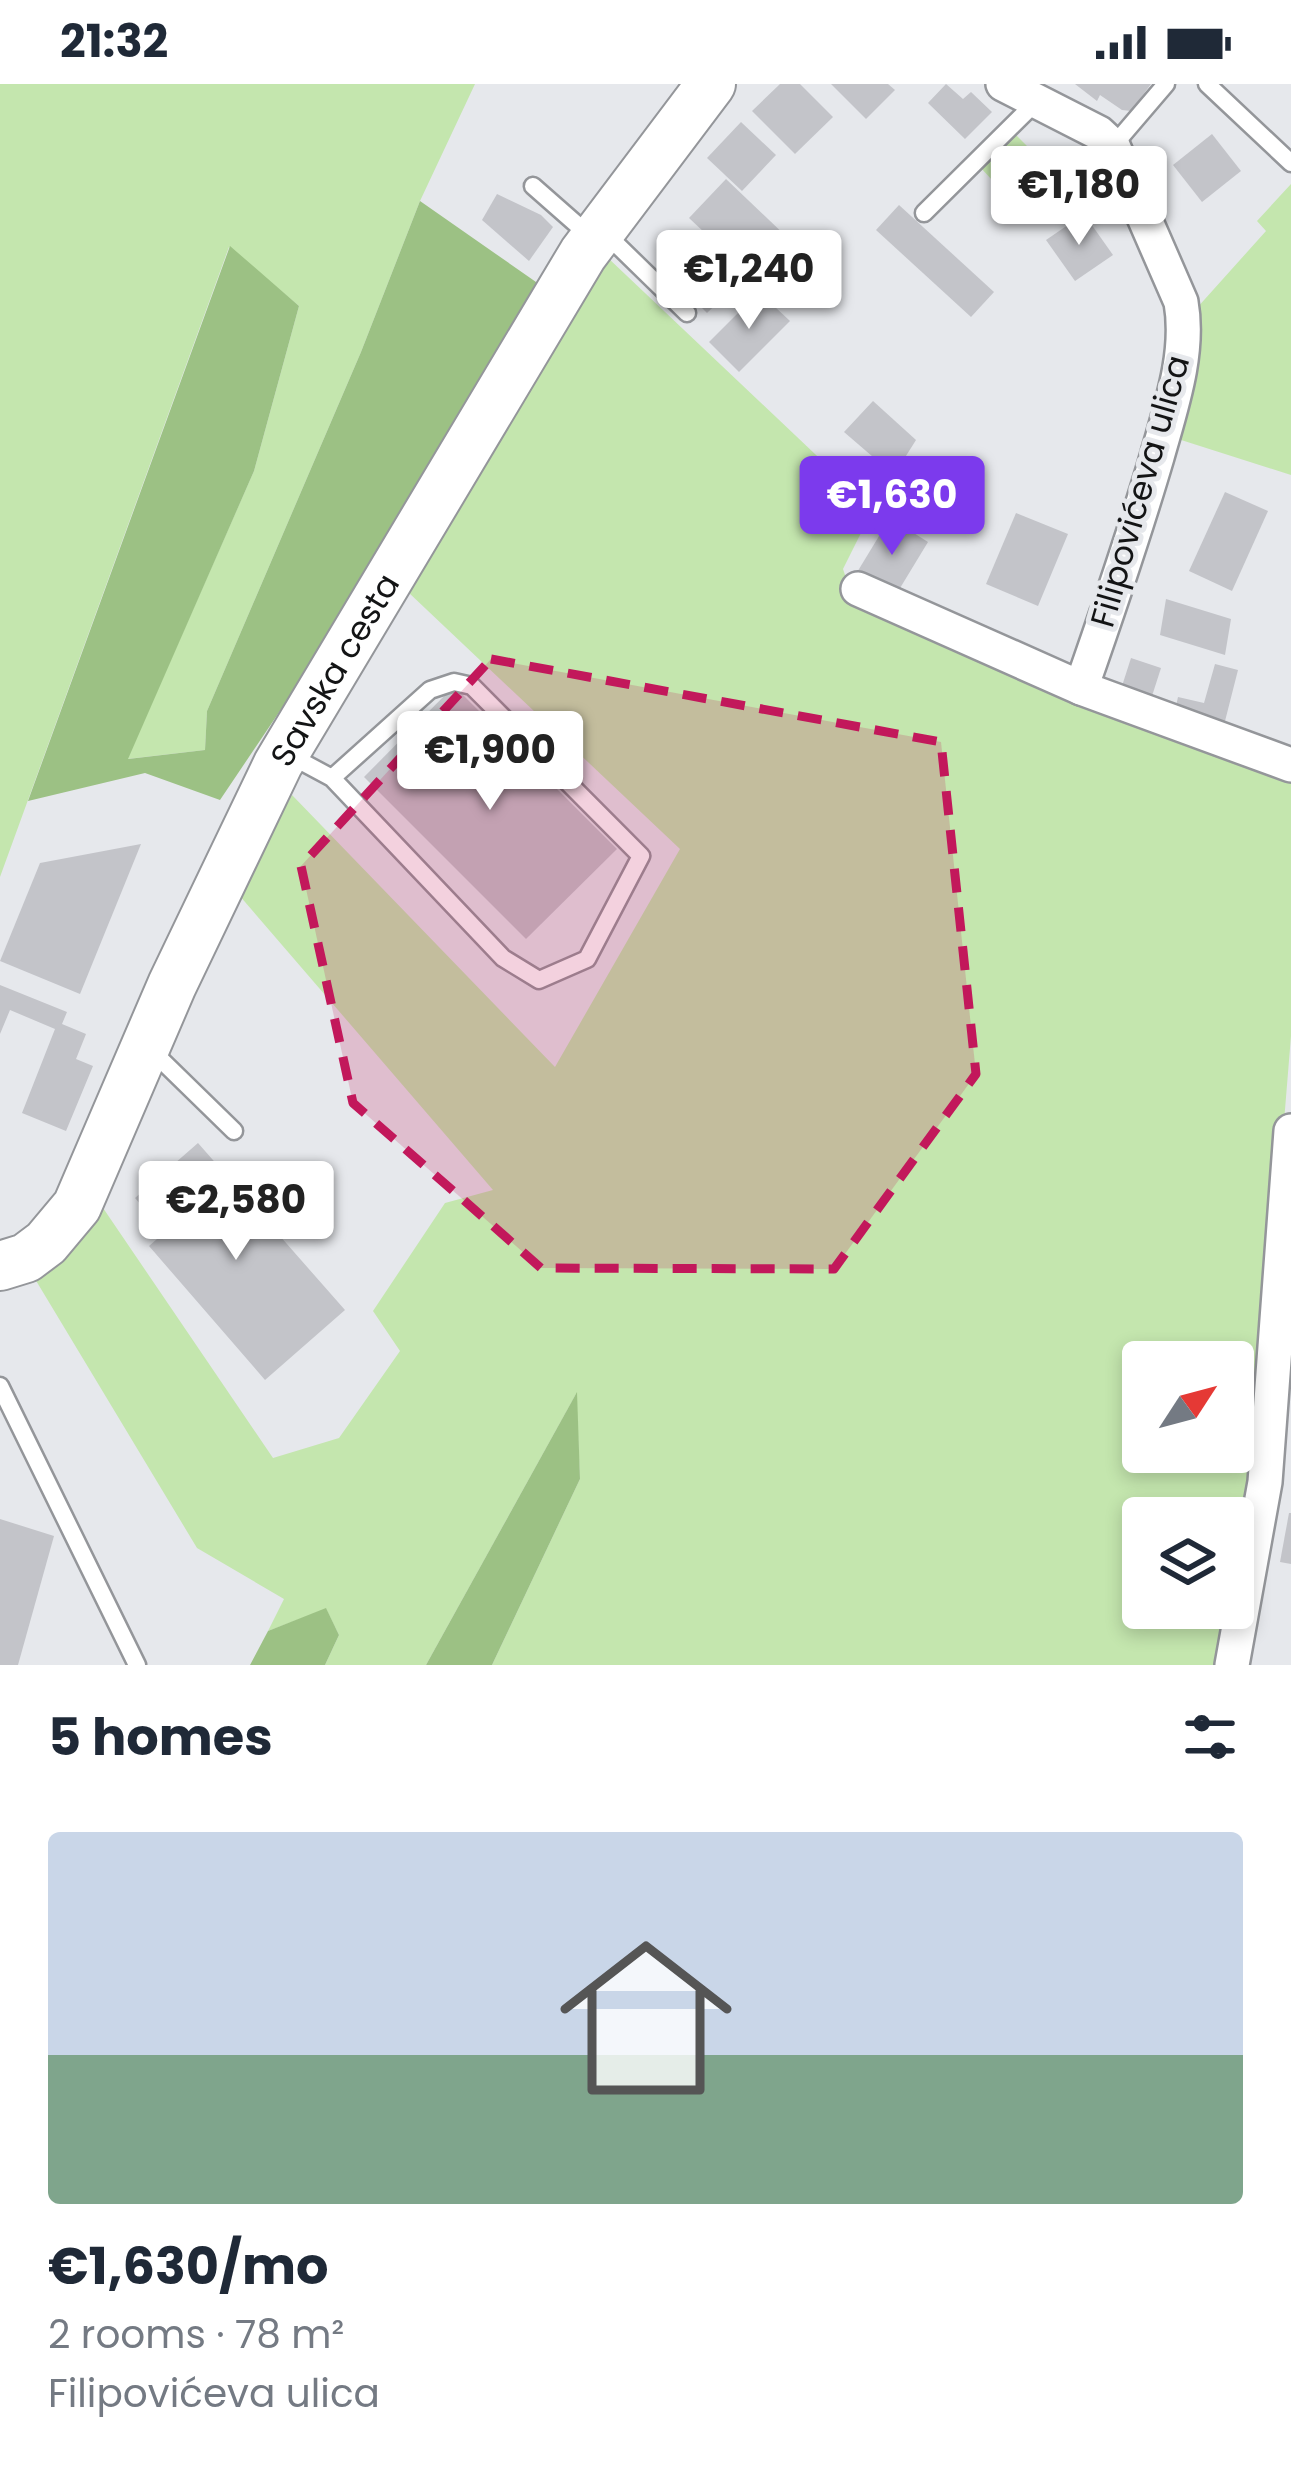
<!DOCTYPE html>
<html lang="en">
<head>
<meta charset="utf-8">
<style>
  :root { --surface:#fff; --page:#f6f6f7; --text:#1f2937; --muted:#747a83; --line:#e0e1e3; --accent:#7c3aed }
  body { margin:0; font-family:Poppins,sans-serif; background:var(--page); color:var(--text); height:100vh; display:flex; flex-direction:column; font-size:45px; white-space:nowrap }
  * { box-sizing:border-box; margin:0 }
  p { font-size:39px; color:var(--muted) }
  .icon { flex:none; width:66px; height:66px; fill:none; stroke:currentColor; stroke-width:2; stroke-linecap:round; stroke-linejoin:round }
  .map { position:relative; height:1581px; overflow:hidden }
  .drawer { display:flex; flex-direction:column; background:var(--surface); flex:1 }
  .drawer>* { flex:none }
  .needle { width:78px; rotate:54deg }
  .fabs { position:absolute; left:1122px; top:1257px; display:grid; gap:24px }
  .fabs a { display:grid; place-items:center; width:132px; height:132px; border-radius:12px; background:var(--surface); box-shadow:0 6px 18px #0003; font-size:60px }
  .price { position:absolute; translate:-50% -102px; padding:0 27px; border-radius:12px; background:#fff; color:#222; font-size:39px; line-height:78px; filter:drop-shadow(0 3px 6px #0008) }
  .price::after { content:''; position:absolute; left:50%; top:72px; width:36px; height:27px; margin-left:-18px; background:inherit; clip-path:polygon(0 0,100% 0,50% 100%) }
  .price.on { background:var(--accent); color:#fff }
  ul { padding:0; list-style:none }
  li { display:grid; align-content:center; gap:24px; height:636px; padding:0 48px }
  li+li { border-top:3px solid var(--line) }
  li span { display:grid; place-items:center; height:372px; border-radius:12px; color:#555 }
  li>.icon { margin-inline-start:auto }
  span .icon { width:216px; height:216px; fill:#fffc; stroke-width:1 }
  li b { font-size:51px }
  h2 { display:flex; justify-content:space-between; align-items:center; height:144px; padding:0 48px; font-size:51px }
  .status { display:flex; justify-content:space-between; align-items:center; height:84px; padding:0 60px; background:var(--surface); direction:ltr }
  .status svg { height:33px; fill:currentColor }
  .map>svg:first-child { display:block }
  .green { fill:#c4e6ae; fill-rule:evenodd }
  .forest { fill:#9cc184 }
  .building { fill:#c3c4c9 }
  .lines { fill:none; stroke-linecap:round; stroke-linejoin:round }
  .lane-casing { stroke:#94969a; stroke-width:21 }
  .street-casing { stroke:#94969a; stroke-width:38 }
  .secondary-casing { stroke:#94969a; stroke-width:52 }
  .lane { stroke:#fff; stroke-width:16 }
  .street { stroke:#fff; stroke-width:33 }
  .secondary { stroke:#fff; stroke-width:48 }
  .marked { fill:#c2185b; fill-opacity:0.2; stroke:#c2185b; stroke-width:9; stroke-dasharray:24 15; stroke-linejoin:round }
  .labels { text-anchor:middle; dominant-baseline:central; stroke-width:10; stroke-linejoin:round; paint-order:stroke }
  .street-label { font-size:33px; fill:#131415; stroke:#e6e8ec }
</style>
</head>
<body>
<div class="status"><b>21:32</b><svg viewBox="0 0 49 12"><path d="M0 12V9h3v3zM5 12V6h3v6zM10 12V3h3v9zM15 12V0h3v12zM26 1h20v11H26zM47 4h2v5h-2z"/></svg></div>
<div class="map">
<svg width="1291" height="1581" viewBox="0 0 1291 1581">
  <rect width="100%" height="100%" fill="#e6e8ec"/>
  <g class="green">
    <path d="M 0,0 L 475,0 L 420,117 L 361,268 L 207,627 L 205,666 L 127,675 L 254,387 L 299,222 L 229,163 L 0,793 Z"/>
    <path d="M 1015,50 L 1069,104 L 1029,136 L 980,83 Z"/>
    <path d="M 1291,100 L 1291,391 L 1178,355 L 1196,225 L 1266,147 L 1257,137 Z"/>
    <path d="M 607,173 L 873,425 L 843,485 L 851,509 C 897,534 946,551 994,573 C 1038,593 1081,616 1128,633 C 1183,653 1238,668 1291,694 L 1291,952 L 1256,1381 L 1224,1581 L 492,1581 L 580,1395 L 576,1310 L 426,1581 L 325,1581 L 339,1551 L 326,1525 L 268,1547 L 284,1515 L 197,1464 L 32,1190 L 62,1169 L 101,1121 L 273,1374 L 339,1354 L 400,1267 L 373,1227 L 445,1119 L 493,1106 L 239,811 L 292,711 L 555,983 L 680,765 L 408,508 ZM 1143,1278 L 1233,1278 L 1233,1368 L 1143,1368 ZM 1143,1434 L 1233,1434 L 1233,1524 L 1143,1524 Z"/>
  </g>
  <g class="forest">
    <path d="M 420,117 L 536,198 L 542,206 L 288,615 L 220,716 L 145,689 L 28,717 L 230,162 L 299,222 L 254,387 L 128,675 L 205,666 L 207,627 L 361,268 Z"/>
    <path d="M 577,1308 L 580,1395 L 492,1581 L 426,1581 Z"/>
    <path d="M 326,1524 L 339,1551 L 325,1581 L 250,1581 L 268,1547 Z"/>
  </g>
  <g class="building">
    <path d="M 780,0 L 800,0 L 833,33 L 795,70 L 752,27 Z"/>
    <path d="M 831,0 L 888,0 L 895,6 L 866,35 Z"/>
    <path d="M 946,0 L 963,15 L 971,8 L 992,28 L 965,55 L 928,19 Z"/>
    <path d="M 1075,0 L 1151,0 L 1131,27 L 1122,26 L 1100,11 L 1097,17 Z"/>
    <path d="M 741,38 L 776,71 L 742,107 L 707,74 Z"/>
    <path d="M 1212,50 L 1241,87 L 1202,118 L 1173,81 Z"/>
    <path d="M 726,95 L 812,177 L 776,216 L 689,134 Z"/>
    <path d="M 497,110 L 541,131 L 553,143 L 529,177 L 482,136 Z"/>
    <path d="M 899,121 L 994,208 L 971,233 L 876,146 Z"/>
    <path d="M 1084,130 L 1113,171 L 1075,197 L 1046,156 Z"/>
    <path d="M 716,168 L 743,194 L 707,229 L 681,203 Z"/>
    <path d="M 759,208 L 790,237 L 739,288 L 709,258 Z"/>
    <path d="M 873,317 L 916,356 L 894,391 L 844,348 Z"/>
    <path d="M 1225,408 L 1268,427 L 1232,507 L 1189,487 Z"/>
    <path d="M 1016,429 L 1068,450 L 1038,522 L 986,500 Z"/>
    <path d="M 890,434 L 928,458 L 894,514 L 856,490 Z"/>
    <path d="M 1166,515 L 1231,535 L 1225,571 L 1160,551 Z"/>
    <path d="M 1131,574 L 1161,584 L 1152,612 L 1122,602 Z"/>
    <path d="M 1215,580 L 1238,586 L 1223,645 L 1174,631 L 1178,613 L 1204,619 Z"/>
    <path d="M 454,602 L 617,765 L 526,855 L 364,693 Z"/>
    <path d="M 141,760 L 80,910 L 0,877 L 40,779 Z"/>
    <path d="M 0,901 L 67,928 L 62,940 L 86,950 L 76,975 L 93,982 L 66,1047 L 22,1029 L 55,945 L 10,926 L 0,950 Z"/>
    <path d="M 198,1059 L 345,1226 L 265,1296 L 149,1162 L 165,1148 L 135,1114 Z"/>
    <path d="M 1289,1429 L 1291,1429 L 1291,1480 L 1280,1478 Z"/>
    <path d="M 0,1435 L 54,1452 L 18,1581 L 0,1581 Z"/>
  </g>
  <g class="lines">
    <defs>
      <g id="lane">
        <path d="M 1207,0 L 1291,79"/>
        <path d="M 1113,62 L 1166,0"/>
        <path d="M 533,102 L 591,153"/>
        <path d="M 924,129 L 1037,17"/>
        <path d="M 606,150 L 687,229"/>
        <path d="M 291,672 L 332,694 L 503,874 L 539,896 L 587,875 L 641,772 L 472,602 L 454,598 L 430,606 L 332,694"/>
        <path d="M 151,966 L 234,1047"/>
        <path d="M 0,1302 L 137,1581"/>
      </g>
      <g id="street">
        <path d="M 1003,0 L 1099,49 L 1113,62 L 1181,218 C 1190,269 1171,323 1157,373 C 1134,451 1108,527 1081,604 L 1291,681"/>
        <path d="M 858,505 L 1081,604"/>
        <path d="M 1232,1581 L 1265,1398 L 1291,1047"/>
      </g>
      <g id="secondary">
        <path id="s1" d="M 0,1182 L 26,1174 L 46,1159 L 77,1122 L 172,901 L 278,680 L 583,170 L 711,0"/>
      </g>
    </defs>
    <use href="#lane" class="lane-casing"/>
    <use href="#street" class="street-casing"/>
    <use href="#secondary" class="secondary-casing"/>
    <use href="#lane" class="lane"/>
    <use href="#street" class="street"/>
    <use href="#secondary" class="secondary"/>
  </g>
  <path class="marked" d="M 491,575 L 941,658 L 976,990 L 834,1185 L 541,1184 L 353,1019 L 301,782 Z"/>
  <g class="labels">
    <g class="street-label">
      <text transform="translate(1140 407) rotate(-74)">Filipovićeva ulica</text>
      <text stroke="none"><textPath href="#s1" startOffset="696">Savska cesta</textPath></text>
    </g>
  </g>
</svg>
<div class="fabs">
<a><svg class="needle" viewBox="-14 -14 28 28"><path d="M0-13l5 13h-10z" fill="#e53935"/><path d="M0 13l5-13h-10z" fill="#747a83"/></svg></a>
<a><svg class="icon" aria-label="layers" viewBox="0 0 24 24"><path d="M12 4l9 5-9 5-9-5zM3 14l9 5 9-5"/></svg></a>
</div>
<b class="price" style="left:1079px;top:164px">€1,180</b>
<b class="price" style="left:749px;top:248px">€1,240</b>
<b class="price on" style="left:892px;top:474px">€1,630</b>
<b class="price" style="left:490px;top:729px">€1,900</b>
<b class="price" style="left:236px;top:1179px">€2,580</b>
</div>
<section class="drawer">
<h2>5 homes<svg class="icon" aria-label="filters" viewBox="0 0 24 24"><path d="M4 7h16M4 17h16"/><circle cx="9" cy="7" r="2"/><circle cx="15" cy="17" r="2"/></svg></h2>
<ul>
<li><span style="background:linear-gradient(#c9d6e8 60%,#7fa58c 0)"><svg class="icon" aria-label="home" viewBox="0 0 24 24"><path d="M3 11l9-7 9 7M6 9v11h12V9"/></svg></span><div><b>€1,630/mo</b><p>2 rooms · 78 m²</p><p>Filipovićeva ulica</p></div></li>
</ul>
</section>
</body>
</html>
